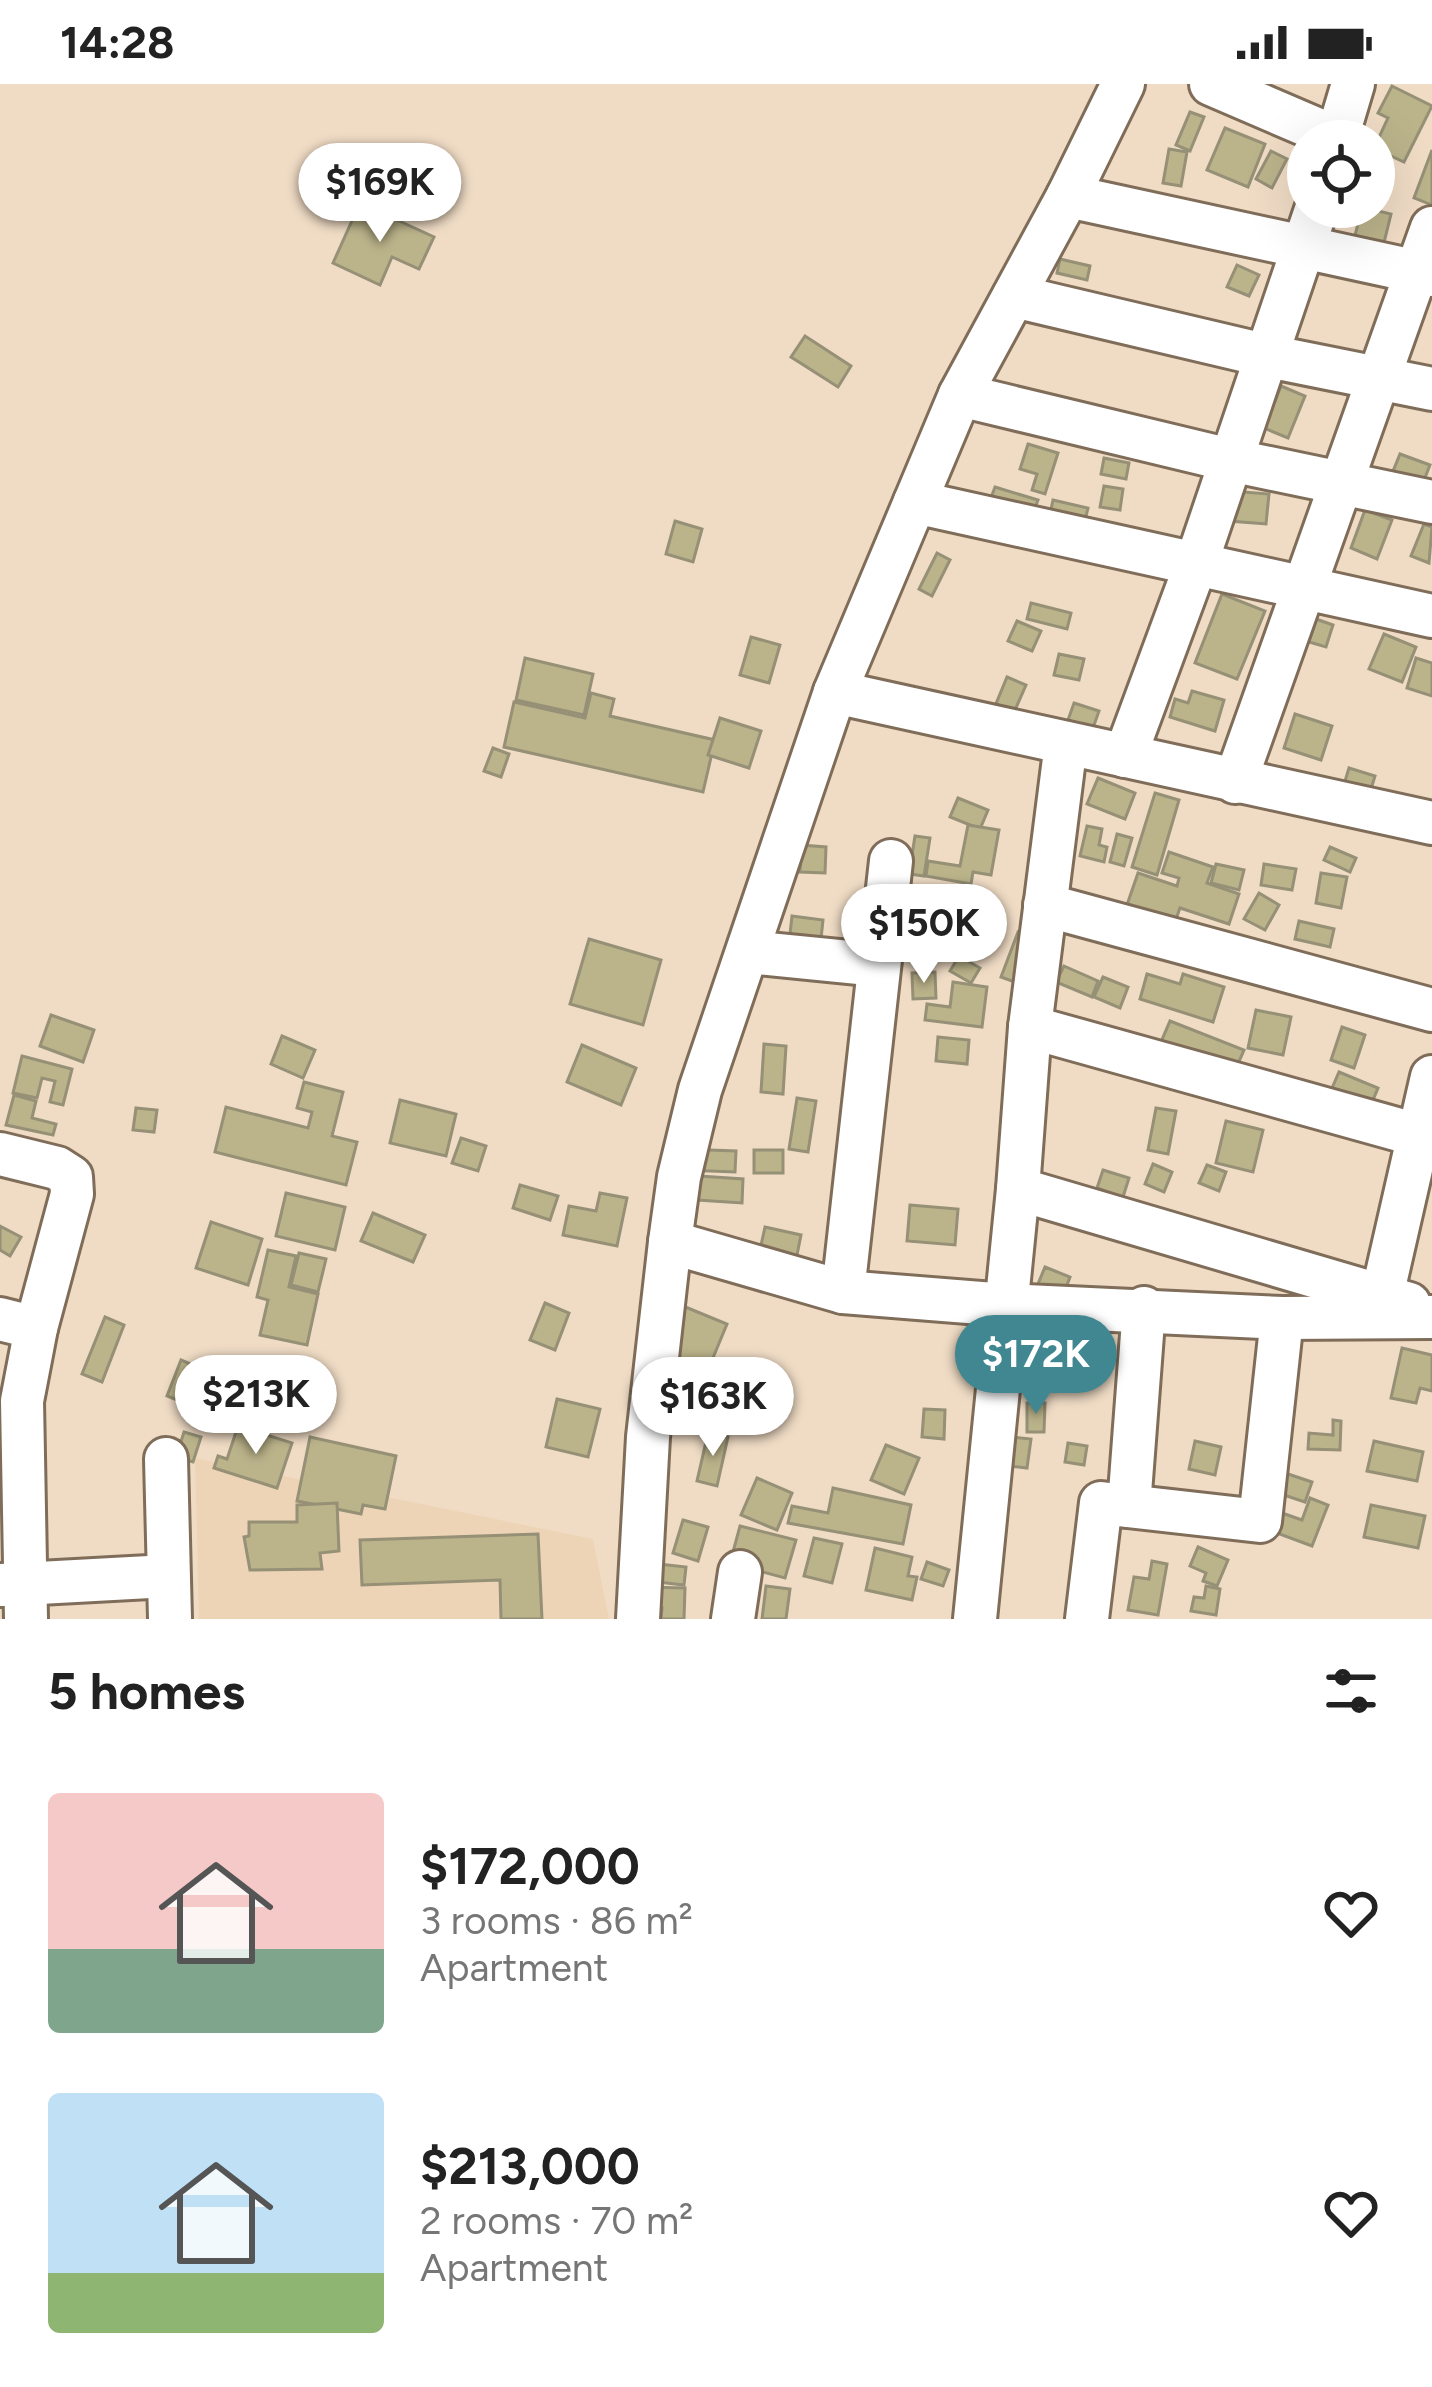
<!DOCTYPE html>
<html lang="en">
<head>
<meta charset="utf-8">
<style>
  :root { --surface:#fff; --page:#f6f6f6; --text:#222; --muted:#767676; --accent:#408791 }
  body { margin:0; font-family:Figtree,sans-serif; background:var(--page); color:var(--text); height:100vh; display:flex; flex-direction:column; font-size:45px; white-space:nowrap }
  * { box-sizing:border-box; margin:0 }
  p { font-size:39px; color:var(--muted) }
  .icon { flex:none; width:66px; height:66px; fill:none; stroke:currentColor; stroke-width:2; stroke-linecap:round; stroke-linejoin:round }
  .map { position:relative; height:1535px; overflow:hidden }
  .details { display:flex; flex-direction:column; background:var(--surface); flex:1 }
  .details>* { flex:none }
  .controls { position:absolute; left:1287px; top:36px; display:grid; gap:24px }
  .controls a { display:grid; place-items:center; width:108px; height:108px; border-radius:50%; background:var(--surface); box-shadow:0 12px 48px #0002; font-size:60px }
  .price { position:absolute; translate:-50% -102px; padding:0 27px; border-radius:42px; background:#fff; color:#222; font-size:39px; line-height:78px; filter:drop-shadow(0 3px 6px #0008) }
  .price::after { content:''; position:absolute; left:50%; top:72px; width:36px; height:27px; margin-left:-18px; background:inherit; clip-path:polygon(0 0,100% 0,50% 100%) }
  .price.active { background:var(--accent); color:#fff }
  ul { padding:0; list-style:none }
  li { display:flex; align-items:center; gap:36px; height:300px; padding:0 48px }
  li span { display:grid; place-items:center; flex:none; width:336px; height:240px; border-radius:12px; color:#555 }
  li>.icon { margin-inline-start:auto }
  span .icon { width:144px; height:144px; fill:#fffc; stroke-width:1 }
  li b { font-size:51px }
  h2 { display:flex; justify-content:space-between; align-items:center; height:144px; padding:0 48px; font-size:51px }
  .status { display:flex; justify-content:space-between; align-items:center; height:84px; padding:0 60px; background:var(--surface); direction:ltr }
  .status svg { height:33px; fill:currentColor }
  .map>svg:first-child { display:block }
  .built { fill:#edd4b6 }
  .building { fill:#bbb38a; stroke:#959076; stroke-width:3 }
  .lines { fill:none; stroke-linecap:round; stroke-linejoin:round }
  .minor-casing { stroke:#7f6d59; stroke-width:48 }
  .minor { stroke:#fff; stroke-width:42 }
</style>
</head>
<body>
<div class="status"><b>14:28</b><svg viewBox="0 0 49 12"><path d="M0 12V9h3v3zM5 12V6h3v6zM10 12V3h3v9zM15 12V0h3v12zM26 1h20v11H26zM47 4h2v5h-2z"/></svg></div>
<div class="map">
<svg width="1432" height="1535" viewBox="0 0 1432 1535">
  <rect width="100%" height="100%" fill="#f0dcc5"/>
  <path class="built" d="M 195,1374 L 593,1455 L 609,1535 L 199,1535 Z"/>
  <g class="building">
    <path d="M 1392,2 L 1432,22 L 1404,78 L 1374,64 L 1388,34 L 1378,29 Z"/>
    <path d="M 1190,28 L 1204,33 L 1190,67 L 1176,61 Z"/>
    <path d="M 1225,44 L 1265,60 L 1248,103 L 1207,86 Z"/>
    <path d="M 1169,65 L 1187,68 L 1181,102 L 1163,99 Z"/>
    <path d="M 1432,66 L 1432,121 L 1414,114 Z"/>
    <path d="M 1271,67 L 1287,75 L 1272,104 L 1256,95 Z"/>
    <path d="M 360,119 L 434,153 L 419,185 L 392,173 L 380,201 L 333,179 Z"/>
    <path d="M 1362,123 L 1391,130 L 1378,183 L 1349,176 Z"/>
    <path d="M 1060,175 L 1090,182 L 1087,196 L 1057,189 Z"/>
    <path d="M 1237,181 L 1259,191 L 1249,212 L 1227,203 Z"/>
    <path d="M 805,252 L 851,282 L 838,303 L 791,273 Z"/>
    <path d="M 1281,302 L 1305,312 L 1288,354 L 1264,344 Z"/>
    <path d="M 1028,360 L 1058,369 L 1045,410 L 1032,406 L 1037,390 L 1020,385 Z"/>
    <path d="M 1400,370 L 1430,381 L 1417,414 L 1387,402 Z"/>
    <path d="M 1104,374 L 1129,379 L 1126,395 L 1101,390 Z"/>
    <path d="M 1104,402 L 1123,405 L 1120,426 L 1100,423 Z"/>
    <path d="M 995,403 L 1038,416 L 1024,454 L 982,438 Z"/>
    <path d="M 1231,407 L 1269,410 L 1266,440 L 1229,437 Z"/>
    <path d="M 1053,416 L 1088,424 L 1079,461 L 1045,453 Z"/>
    <path d="M 1365,426 L 1392,436 L 1377,475 L 1351,464 Z"/>
    <path d="M 675,437 L 702,445 L 693,478 L 666,470 Z"/>
    <path d="M 1424,440 L 1432,443 L 1429,479 L 1411,472 Z"/>
    <path d="M 937,469 L 950,476 L 932,512 L 919,505 Z"/>
    <path d="M 1222,510 L 1265,527 L 1237,595 L 1195,579 Z"/>
    <path d="M 1031,519 L 1071,529 L 1067,545 L 1027,535 Z"/>
    <path d="M 1316,535 L 1333,541 L 1326,563 L 1309,558 Z"/>
    <path d="M 1017,537 L 1041,547 L 1032,567 L 1008,557 Z"/>
    <path d="M 1384,550 L 1416,563 L 1402,598 L 1369,585 Z"/>
    <path d="M 751,553 L 780,561 L 769,599 L 740,591 Z"/>
    <path d="M 1059,570 L 1084,575 L 1079,596 L 1054,591 Z"/>
    <path d="M 525,574 L 593,590 L 584,631 L 516,616 Z"/>
    <path d="M 1416,574 L 1432,579 L 1432,612 L 1407,604 Z"/>
    <path d="M 1007,593 L 1026,601 L 1011,635 L 993,627 Z"/>
    <path d="M 1192,607 L 1224,616 L 1215,647 L 1170,633 L 1175,615 L 1188,619 Z"/>
    <path d="M 591,609 L 614,615 L 610,632 L 715,656 L 703,708 L 504,663 L 514,618 L 585,634 Z"/>
    <path d="M 1074,619 L 1099,627 L 1093,644 L 1068,636 Z"/>
    <path d="M 1295,630 L 1332,642 L 1321,676 L 1284,664 Z"/>
    <path d="M 720,634 L 761,647 L 749,684 L 708,671 Z"/>
    <path d="M 493,664 L 509,670 L 501,693 L 484,687 Z"/>
    <path d="M 1349,684 L 1375,692 L 1371,705 L 1339,717 Z"/>
    <path d="M 1098,694 L 1135,709 L 1125,735 L 1087,720 Z"/>
    <path d="M 1155,709 L 1179,716 L 1157,791 L 1132,783 Z"/>
    <path d="M 958,714 L 988,726 L 980,745 L 950,733 Z"/>
    <path d="M 968,741 L 999,746 L 991,791 L 973,788 L 971,800 L 926,792 L 928,777 L 960,782 Z"/>
    <path d="M 1087,742 L 1102,745 L 1099,761 L 1107,763 L 1104,778 L 1080,772 Z"/>
    <path d="M 1117,750 L 1132,754 L 1124,782 L 1110,778 Z"/>
    <path d="M 915,752 L 930,754 L 924,792 L 909,790 Z"/>
    <path d="M 801,761 L 826,763 L 825,789 L 800,788 Z"/>
    <path d="M 1330,763 L 1356,774 L 1350,788 L 1324,776 Z"/>
    <path d="M 1169,768 L 1213,783 L 1207,799 L 1239,810 L 1229,840 L 1180,824 L 1168,857 L 1120,841 L 1138,789 L 1177,802 L 1179,794 L 1162,789 Z"/>
    <path d="M 1216,780 L 1244,786 L 1239,806 L 1211,799 Z"/>
    <path d="M 1264,780 L 1296,785 L 1292,806 L 1261,801 Z"/>
    <path d="M 1321,789 L 1347,793 L 1341,824 L 1316,819 Z"/>
    <path d="M 1259,809 L 1279,821 L 1265,846 L 1244,835 Z"/>
    <path d="M 792,832 L 823,836 L 821,855 L 787,877 Z"/>
    <path d="M 1299,837 L 1334,845 L 1330,863 L 1295,855 Z"/>
    <path d="M 1018,848 L 1050,860 L 1034,905 L 1001,893 Z"/>
    <path d="M 589,855 L 661,876 L 643,941 L 570,920 Z"/>
    <path d="M 959,872 L 980,884 L 971,899 L 950,887 Z"/>
    <path d="M 1064,882 L 1098,897 L 1092,913 L 1056,898 Z"/>
    <path d="M 935,888 L 936,914 L 913,915 L 912,889 Z"/>
    <path d="M 1147,890 L 1180,900 L 1183,890 L 1224,903 L 1213,938 L 1140,915 Z"/>
    <path d="M 1103,893 L 1128,903 L 1120,924 L 1094,913 Z"/>
    <path d="M 953,898 L 987,903 L 982,943 L 925,936 L 927,920 L 950,923 Z"/>
    <path d="M 1256,926 L 1291,933 L 1283,971 L 1248,964 Z"/>
    <path d="M 51,931 L 94,946 L 83,978 L 40,962 Z"/>
    <path d="M 1170,937 L 1244,966 L 1234,989 L 1161,958 Z"/>
    <path d="M 1342,943 L 1365,951 L 1354,984 L 1331,976 Z"/>
    <path d="M 282,952 L 315,966 L 303,994 L 271,980 Z"/>
    <path d="M 938,953 L 969,956 L 967,980 L 936,977 Z"/>
    <path d="M 764,960 L 786,962 L 783,1010 L 761,1008 Z"/>
    <path d="M 582,961 L 636,984 L 621,1021 L 567,998 Z"/>
    <path d="M 22,972 L 72,985 L 63,1021 L 50,1018 L 55,997 L 42,994 L 37,1014 L 13,1009 Z"/>
    <path d="M 1339,988 L 1378,1004 L 1362,1042 L 1323,1025 Z"/>
    <path d="M 304,998 L 343,1008 L 332,1052 L 357,1058 L 346,1101 L 215,1068 L 226,1023 L 308,1044 L 312,1028 L 297,1024 Z"/>
    <path d="M 14,1011 L 36,1017 L 32,1034 L 56,1040 L 53,1051 L 6,1041 Z"/>
    <path d="M 797,1014 L 816,1017 L 808,1068 L 789,1065 Z"/>
    <path d="M 400,1016 L 456,1030 L 446,1072 L 390,1059 Z"/>
    <path d="M 136,1024 L 157,1026 L 154,1048 L 133,1046 Z"/>
    <path d="M 1156,1024 L 1176,1027 L 1168,1070 L 1148,1066 Z"/>
    <path d="M 1226,1037 L 1263,1046 L 1253,1088 L 1216,1079 Z"/>
    <path d="M 461,1054 L 486,1062 L 478,1087 L 452,1079 Z"/>
    <path d="M 683,1065 L 736,1067 L 735,1088 L 683,1086 Z"/>
    <rect x="754" y="1066" width="29" height="23"/>
    <path d="M 1153,1080 L 1172,1088 L 1164,1108 L 1145,1100 Z"/>
    <path d="M 1207,1081 L 1226,1088 L 1219,1107 L 1199,1099 Z"/>
    <path d="M 1103,1086 L 1129,1094 L 1123,1113 L 1097,1104 Z"/>
    <path d="M 684,1091 L 743,1095 L 742,1119 L 682,1115 Z"/>
    <path d="M 520,1101 L 558,1112 L 550,1136 L 513,1124 Z"/>
    <path d="M 286,1109 L 345,1123 L 335,1166 L 276,1152 Z"/>
    <path d="M 600,1109 L 627,1114 L 617,1162 L 563,1151 L 569,1122 L 596,1127 Z"/>
    <path d="M 910,1121 L 958,1125 L 955,1161 L 907,1157 Z"/>
    <path d="M 373,1129 L 425,1151 L 413,1178 L 361,1157 Z"/>
    <path d="M 211,1138 L 262,1155 L 248,1201 L 196,1184 Z"/>
    <path d="M 0,1142 L 21,1153 L 10,1172 L 0,1166 Z"/>
    <path d="M 765,1143 L 801,1151 L 793,1191 L 756,1184 Z"/>
    <path d="M 268,1166 L 296,1172 L 289,1203 L 318,1210 L 307,1261 L 260,1251 L 268,1216 L 257,1213 Z"/>
    <path d="M 299,1169 L 326,1175 L 318,1208 L 291,1201 Z"/>
    <path d="M 1045,1183 L 1070,1193 L 1059,1222 L 1033,1212 Z"/>
    <path d="M 545,1219 L 569,1229 L 555,1266 L 530,1256 Z"/>
    <path d="M 683,1222 L 727,1240 L 705,1293 L 661,1274 Z"/>
    <path d="M 105,1233 L 124,1241 L 102,1298 L 82,1290 Z"/>
    <path d="M 1402,1264 L 1432,1271 L 1432,1307 L 1420,1304 L 1416,1319 L 1391,1314 Z"/>
    <path d="M 181,1276 L 240,1301 L 226,1336 L 167,1312 Z"/>
    <path d="M 721,1301 L 740,1307 L 731,1338 L 712,1332 Z"/>
    <path d="M 557,1315 L 600,1325 L 588,1373 L 546,1363 Z"/>
    <path d="M 1027,1319 L 1045,1319 L 1044,1348 L 1027,1348 Z"/>
    <path d="M 924,1325 L 945,1326 L 944,1355 L 922,1353 Z"/>
    <path d="M 1333,1336 L 1341,1337 L 1340,1366 L 1308,1365 L 1309,1349 L 1333,1351 Z"/>
    <path d="M 238,1342 L 292,1359 L 277,1404 L 214,1384 L 218,1372 L 227,1375 Z"/>
    <path d="M 184,1348 L 201,1353 L 193,1378 L 176,1373 Z"/>
    <path d="M 708,1349 L 728,1353 L 717,1402 L 697,1397 Z"/>
    <path d="M 310,1353 L 396,1372 L 385,1425 L 363,1421 L 361,1430 L 297,1417 Z"/>
    <path d="M 1012,1353 L 1031,1355 L 1027,1384 L 1008,1382 Z"/>
    <path d="M 1195,1357 L 1221,1363 L 1215,1391 L 1189,1385 Z"/>
    <path d="M 1374,1357 L 1423,1368 L 1417,1397 L 1367,1387 Z"/>
    <path d="M 1068,1359 L 1087,1362 L 1084,1381 L 1065,1378 Z"/>
    <path d="M 886,1361 L 919,1374 L 904,1410 L 871,1396 Z"/>
    <path d="M 1273,1385 L 1312,1398 L 1305,1418 L 1266,1405 Z"/>
    <path d="M 757,1394 L 792,1409 L 777,1446 L 741,1431 Z"/>
    <path d="M 833,1404 L 911,1421 L 903,1460 L 788,1439 L 792,1422 L 828,1429 Z"/>
    <path d="M 1310,1414 L 1328,1421 L 1312,1462 L 1274,1448 L 1282,1429 L 1302,1436 Z"/>
    <path d="M 337,1419 L 339,1467 L 320,1469 L 322,1485 L 250,1486 L 244,1453 L 249,1452 L 249,1438 L 297,1438 L 297,1421 Z"/>
    <path d="M 1371,1421 L 1425,1432 L 1418,1464 L 1364,1453 Z"/>
    <path d="M 683,1436 L 708,1443 L 698,1477 L 673,1469 Z"/>
    <path d="M 740,1442 L 796,1456 L 785,1494 L 730,1479 Z"/>
    <path d="M 538,1450 L 542,1535 L 501,1535 L 500,1496 L 362,1501 L 360,1456 Z"/>
    <path d="M 814,1454 L 842,1460 L 832,1499 L 804,1492 Z"/>
    <path d="M 1198,1463 L 1228,1476 L 1217,1502 L 1203,1497 L 1206,1489 L 1190,1482 Z"/>
    <path d="M 875,1464 L 912,1473 L 908,1492 L 917,1493 L 912,1516 L 866,1506 Z"/>
    <path d="M 1152,1477 L 1167,1480 L 1158,1531 L 1128,1526 L 1134,1493 L 1149,1495 Z"/>
    <path d="M 927,1478 L 949,1486 L 943,1502 L 921,1495 Z"/>
    <path d="M 650,1479 L 686,1483 L 684,1501 L 648,1497 Z"/>
    <path d="M 766,1502 L 790,1505 L 786,1535 L 762,1535 Z"/>
    <path d="M 1206,1502 L 1220,1505 L 1216,1531 L 1191,1527 L 1194,1513 L 1204,1514 Z"/>
    <path d="M 644,1503 L 685,1504 L 684,1535 L 661,1535 L 662,1524 L 644,1524 Z"/>
  </g>
  <g class="lines">
    <defs>
      <g id="minor">
        <path d="M 1211,0 L 1337,54"/>
        <path d="M 1336,57 L 1353,0"/>
        <path d="M 1068,112 L 1432,191"/>
        <path d="M 1014,212 L 1268,272 L 1432,305"/>
        <path d="M 960,311 L 1230,376 L 1432,418"/>
        <path d="M 915,418 L 1432,532"/>
        <path d="M 835,608 L 1432,739"/>
        <path d="M 1125,672 L 1195,483 L 1317,123"/>
        <path d="M 1235,698 L 1432,144"/>
        <path d="M 1045,821 L 1432,926"/>
        <path d="M 748,868 L 879,881"/>
        <path d="M 1030,943 L 1432,1055"/>
        <path d="M 0,1070 L 57,1084 L 71,1093 L 72,1110 L 36,1244 L 22,1317 L 26,1535"/>
        <path d="M 1018,1105 L 1409,1220"/>
        <path d="M 670,1158 L 843,1208 L 1006,1221 L 1282,1234 L 1432,1233"/>
        <path d="M 843,1208 L 891,777"/>
        <path d="M 1382,1212 L 1432,993"/>
        <path d="M 0,1235 L 36,1244"/>
        <path d="M 166,1375 L 170,1535"/>
        <path d="M 1129,1422 L 1144,1224"/>
        <path d="M 2,1501 L 168,1492"/>
        <path d="M 638,1535 L 648,1353 L 670,1158 L 679,1093 L 700,1006 L 835,608 L 915,418 L 960,311 L 1068,112 L 1123,0"/>
        <path d="M 733,1535 L 740,1488"/>
        <path d="M 975,1535 L 1018,1105 L 1030,943 L 1066,659"/>
        <path d="M 1087,1535 L 1101,1419 L 1260,1437 L 1282,1234"/>
      </g>
    </defs>
    <use href="#minor" class="minor-casing"/>
    <use href="#minor" class="minor"/>
  </g>
</svg>
<div class="controls">
<a><svg class="icon" aria-label="locate" viewBox="0 0 24 24"><circle cx="12" cy="12" r="6"/><path d="M12 2v4M12 18v4M2 12h4M18 12h4"/></svg></a>
</div>
<b class="price" style="left:380px;top:161px">$169K</b>
<b class="price" style="left:924px;top:902px">$150K</b>
<b class="price active" style="left:1036px;top:1333px">$172K</b>
<b class="price" style="left:256px;top:1373px">$213K</b>
<b class="price" style="left:713px;top:1375px">$163K</b>
</div>
<section class="details">
<h2>5 homes<svg class="icon" aria-label="filters" viewBox="0 0 24 24"><path d="M4 7h16M4 17h16"/><circle cx="9" cy="7" r="2"/><circle cx="15" cy="17" r="2"/></svg></h2>
<ul>
<li><span style="background:linear-gradient(#f6c9c9 65%,#7fa58c 0)"><svg class="icon" aria-label="home" viewBox="0 0 24 24"><path d="M3 11l9-7 9 7M6 9v11h12V9"/></svg></span><div><b>$172,000</b><p>3 rooms · 86 m²</p><p>Apartment</p></div><svg class="icon" aria-label="heart" viewBox="0 0 24 24"><path d="M12 20l-8-8c-3-5 5-10 8-4 3-6 11-1 8 4z"/></svg></li>
<li><span style="background:linear-gradient(#bfe0f5 75%,#8fb573 0)"><svg class="icon" aria-label="home" viewBox="0 0 24 24"><path d="M3 11l9-7 9 7M6 9v11h12V9"/></svg></span><div><b>$213,000</b><p>2 rooms · 70 m²</p><p>Apartment</p></div><svg class="icon" aria-label="heart" viewBox="0 0 24 24"><path d="M12 20l-8-8c-3-5 5-10 8-4 3-6 11-1 8 4z"/></svg></li>
</ul>
</section>
</body>
</html>
